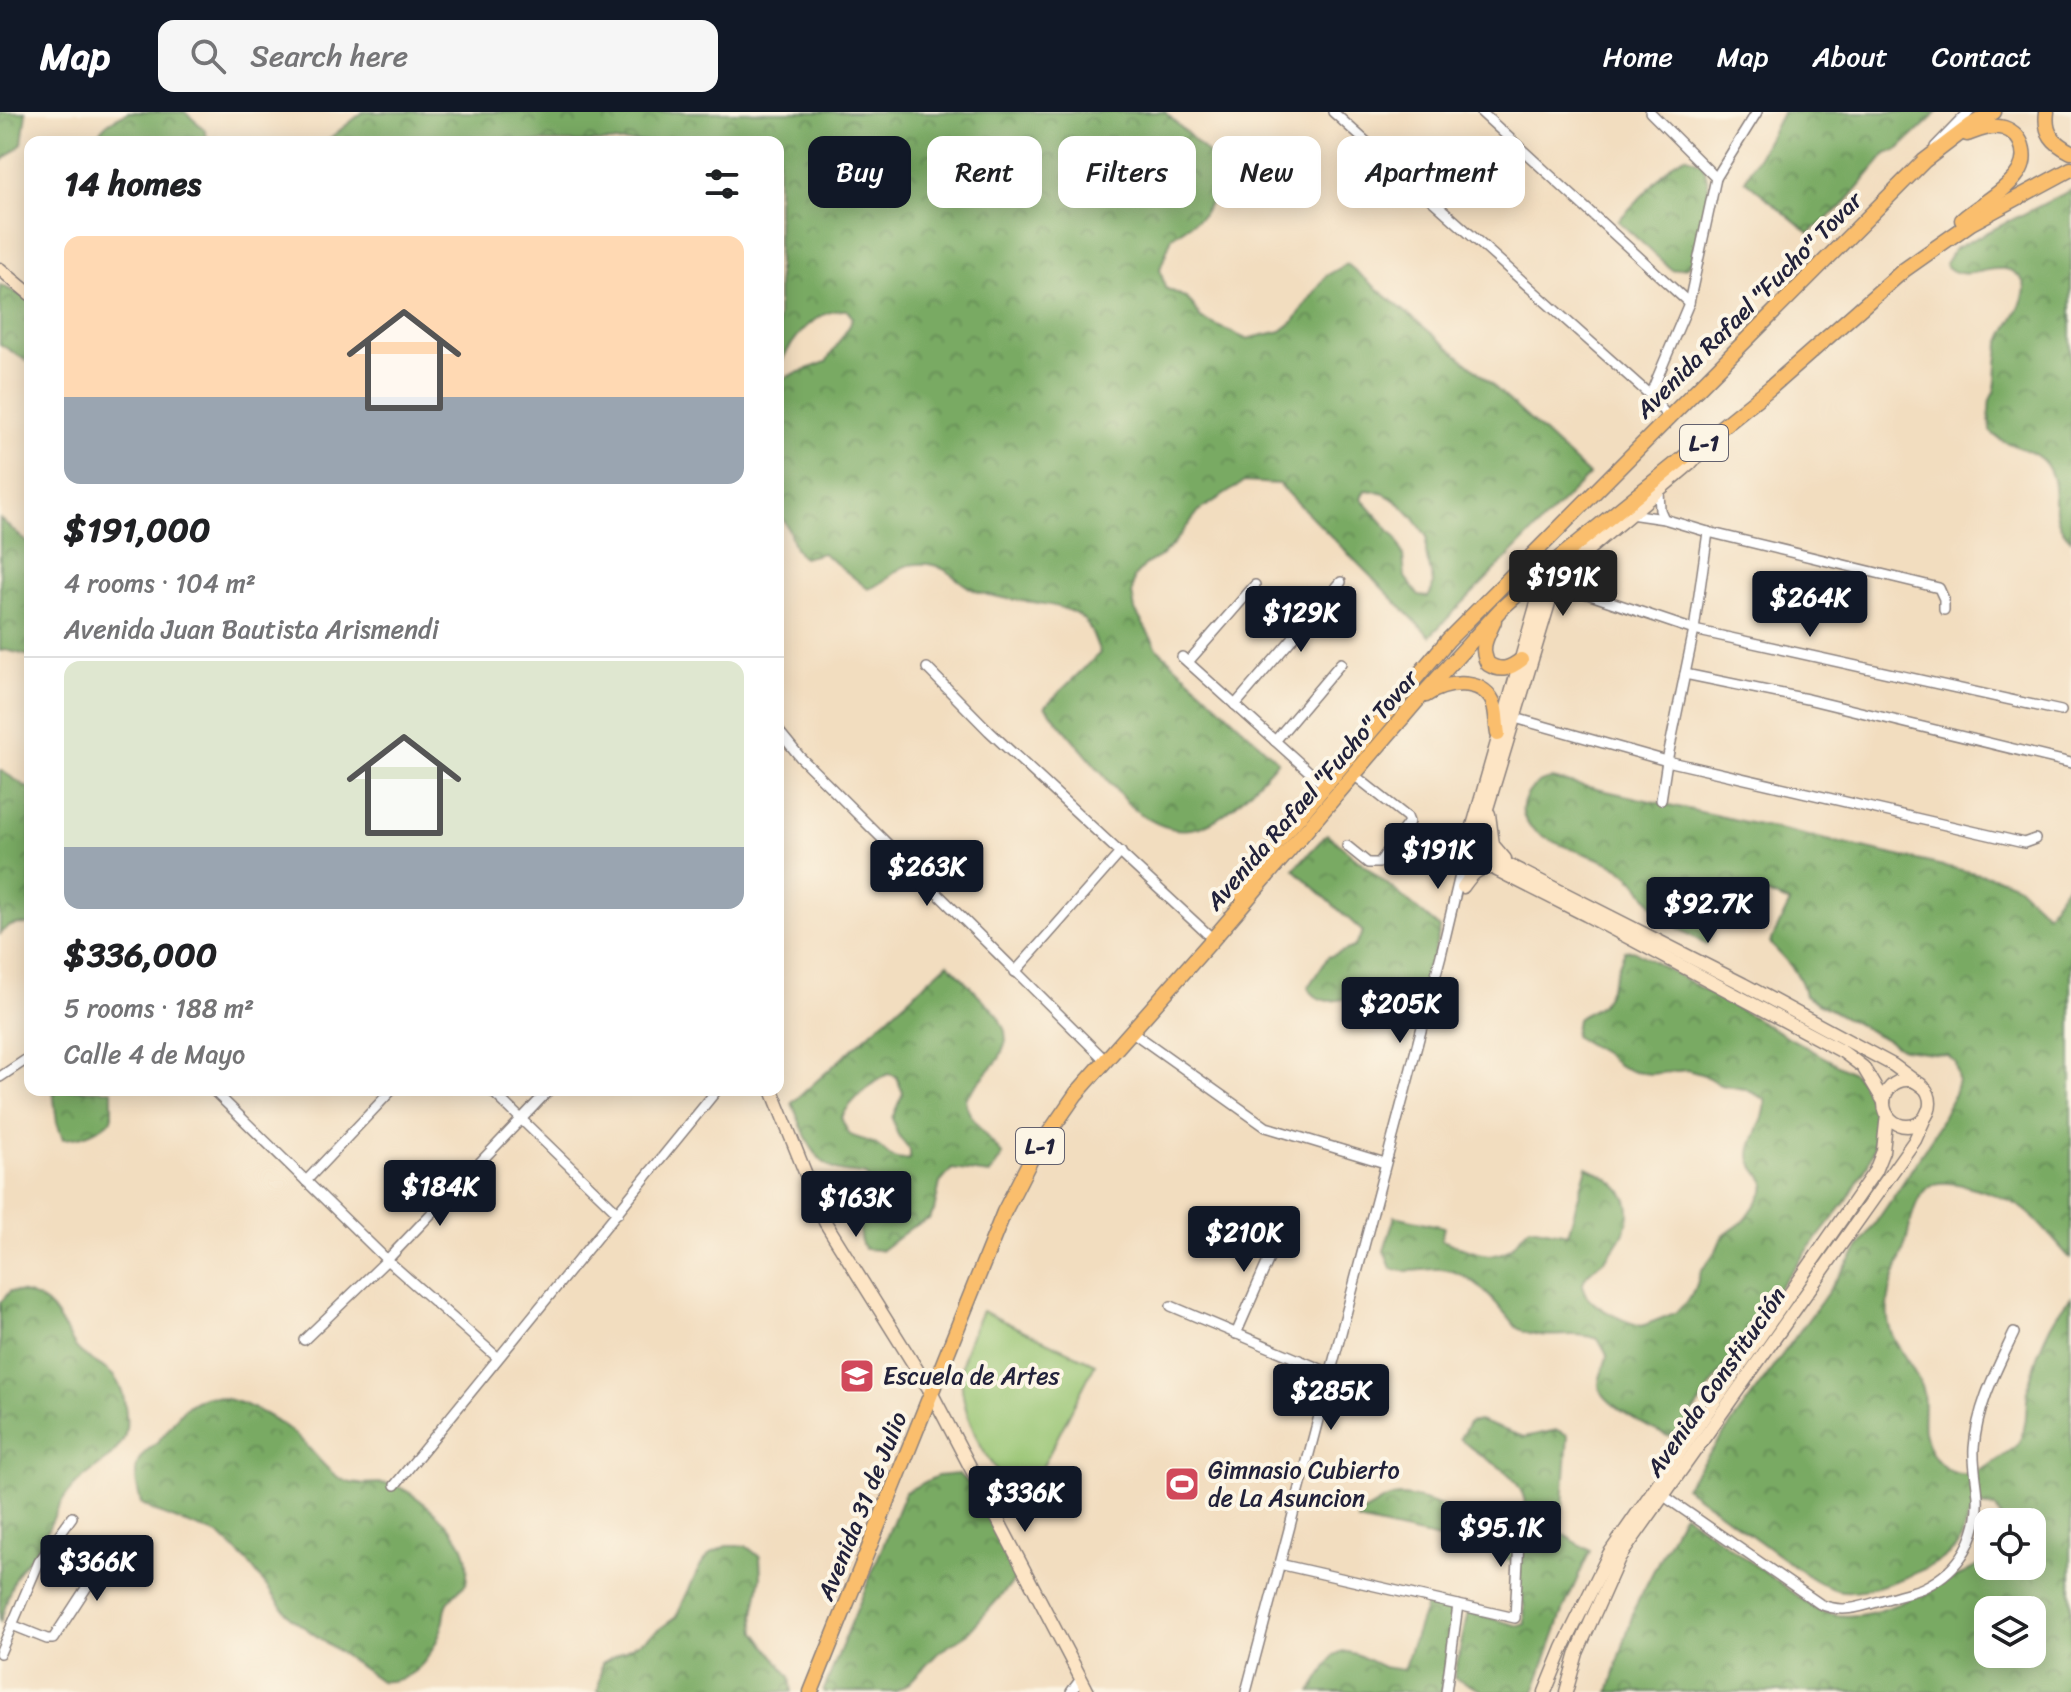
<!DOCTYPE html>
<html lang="en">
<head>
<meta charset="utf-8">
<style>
  :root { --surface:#fff; --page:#f6f6f6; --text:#202124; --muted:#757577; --line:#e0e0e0; --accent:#111827 }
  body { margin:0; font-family:Sriracha,sans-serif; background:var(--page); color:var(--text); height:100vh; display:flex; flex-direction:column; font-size:30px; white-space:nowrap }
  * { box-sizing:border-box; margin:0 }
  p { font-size:26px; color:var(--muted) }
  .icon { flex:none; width:44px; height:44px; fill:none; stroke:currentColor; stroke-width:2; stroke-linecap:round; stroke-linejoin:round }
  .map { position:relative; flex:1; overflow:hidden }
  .drawer { position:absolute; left:24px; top:24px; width:760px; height:960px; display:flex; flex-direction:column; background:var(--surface); border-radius:16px; box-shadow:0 4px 20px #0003 }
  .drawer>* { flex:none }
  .guide { position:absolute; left:808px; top:24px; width:760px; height:72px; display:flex; gap:16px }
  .tools { position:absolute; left:1974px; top:1396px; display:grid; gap:16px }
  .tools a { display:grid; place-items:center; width:72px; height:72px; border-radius:16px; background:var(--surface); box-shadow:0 4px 20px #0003; font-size:40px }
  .price { position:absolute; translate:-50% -68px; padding:0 18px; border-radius:8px; background:var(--accent); color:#fff; font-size:26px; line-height:52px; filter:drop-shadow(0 2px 4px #0008) }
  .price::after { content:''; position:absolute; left:50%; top:48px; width:24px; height:18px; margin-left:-12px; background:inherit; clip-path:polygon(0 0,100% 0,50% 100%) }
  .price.selected { background:#222; color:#fff }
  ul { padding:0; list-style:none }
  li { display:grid; align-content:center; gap:16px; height:424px; padding:0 40px }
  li+li { border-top:2px solid var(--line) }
  li span { display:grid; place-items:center; height:248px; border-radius:16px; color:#555 }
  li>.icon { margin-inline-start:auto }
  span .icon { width:144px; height:144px; fill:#fffc; stroke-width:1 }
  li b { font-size:34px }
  h2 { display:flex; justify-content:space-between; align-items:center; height:96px; padding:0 40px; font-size:34px }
  .tag { padding:0 28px; border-radius:16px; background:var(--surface); box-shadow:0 4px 20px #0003; font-size:28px; line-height:72px }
  .tag.selected { background:var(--accent); color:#fff }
  header { display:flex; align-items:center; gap:48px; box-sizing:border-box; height:112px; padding:0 40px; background:var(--accent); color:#fff }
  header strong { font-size:38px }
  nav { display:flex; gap:44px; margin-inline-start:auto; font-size:28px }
  .search { width:560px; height:72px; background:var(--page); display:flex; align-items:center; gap:20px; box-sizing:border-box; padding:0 28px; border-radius:16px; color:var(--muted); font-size:30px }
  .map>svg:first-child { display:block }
  .green { fill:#97c472; stroke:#5c7356; stroke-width:2 }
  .forest { fill:url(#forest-crowns); stroke:#4e6650; stroke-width:2; fill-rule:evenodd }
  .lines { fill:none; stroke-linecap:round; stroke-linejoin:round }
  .street-casing { stroke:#8a807d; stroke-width:12 }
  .secondary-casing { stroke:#8a807d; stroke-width:15 }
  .primary-casing { stroke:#8a807d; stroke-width:17 }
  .street { stroke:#fff; stroke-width:9 }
  .secondary { stroke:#fde5c5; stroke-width:12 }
  .primary { stroke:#fabe6d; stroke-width:14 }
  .labels { text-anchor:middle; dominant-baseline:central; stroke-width:8; stroke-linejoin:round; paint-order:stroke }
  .shield { fill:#fcf5e5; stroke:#63616e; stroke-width:2 }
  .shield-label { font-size:22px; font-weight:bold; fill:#22223b }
  .street-label { font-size:24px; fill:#22223b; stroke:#fcf5e5 }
  .poi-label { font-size:24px; fill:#22223b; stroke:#fcf5e5; text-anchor:start }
</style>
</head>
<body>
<header>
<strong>Map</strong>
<div class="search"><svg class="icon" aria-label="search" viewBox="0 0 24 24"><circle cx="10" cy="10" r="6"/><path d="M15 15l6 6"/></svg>Search here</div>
<nav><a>Home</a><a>Map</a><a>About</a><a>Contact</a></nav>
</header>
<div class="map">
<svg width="2071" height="1580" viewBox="0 0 2071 1580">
  <defs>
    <pattern id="forest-crowns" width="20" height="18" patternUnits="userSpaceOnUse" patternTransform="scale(2)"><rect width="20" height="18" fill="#79aa64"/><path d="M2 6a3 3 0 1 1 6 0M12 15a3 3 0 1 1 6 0" fill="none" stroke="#638a54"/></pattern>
  </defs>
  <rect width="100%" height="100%" fill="#fcf5e5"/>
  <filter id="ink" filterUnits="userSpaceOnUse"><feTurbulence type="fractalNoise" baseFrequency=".0125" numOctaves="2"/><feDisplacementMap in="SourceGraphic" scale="16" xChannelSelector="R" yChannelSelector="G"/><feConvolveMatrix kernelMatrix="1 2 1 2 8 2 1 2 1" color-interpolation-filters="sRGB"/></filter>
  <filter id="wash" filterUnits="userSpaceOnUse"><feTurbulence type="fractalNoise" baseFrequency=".006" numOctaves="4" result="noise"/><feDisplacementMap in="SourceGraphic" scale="32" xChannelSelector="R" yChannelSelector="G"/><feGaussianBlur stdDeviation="1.8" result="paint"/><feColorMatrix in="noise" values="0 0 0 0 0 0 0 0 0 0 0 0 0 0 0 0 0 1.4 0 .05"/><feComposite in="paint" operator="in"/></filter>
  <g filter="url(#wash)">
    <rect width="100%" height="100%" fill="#f2ddbf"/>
    <path class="green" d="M 982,1199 L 1095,1252 L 1025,1389 C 986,1356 950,1292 965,1239 C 969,1226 976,1212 982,1199 Z"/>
    <g class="forest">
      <path d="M 0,0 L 26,0 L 22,32 L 0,51 Z"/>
      <path d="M 129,0 L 185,0 L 204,17 L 209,30 L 96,30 C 99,12 114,7 129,0 Z"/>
      <path d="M 363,0 L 1165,0 L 1229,62 L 1201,105 L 1172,125 L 1160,157 L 1165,176 C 1182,183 1194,188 1200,206 L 1246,227 L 1281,219 L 1294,209 L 1326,164 L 1347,152 L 1475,257 L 1589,363 L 1430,524 L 1279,372 L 1244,370 L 1199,399 L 1174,431 L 1161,444 L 1146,452 L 1134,465 L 1132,481 L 1135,498 L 1157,536 L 1278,649 C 1231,698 1194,751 1127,691 L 1045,594 L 1100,541 C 1096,531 1092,516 1084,508 C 1061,486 1006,492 976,479 C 959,472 948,454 928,452 C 892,449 895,469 868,477 L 823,441 L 803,446 C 789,435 793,414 778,402 L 778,259 L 784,266 L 826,250 L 850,213 L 852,205 L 847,198 C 814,196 790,230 778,257 L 778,30 L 325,30 ZM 1365,378 C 1393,378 1413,403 1427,425 C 1426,432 1425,439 1427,446 C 1430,461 1438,472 1428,485 L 1419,484 L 1405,465 L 1403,443 L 1397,427 L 1361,386 Z"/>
      <path d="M 1783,0 L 1938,0 L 1899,37 L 1886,42 L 1842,95 L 1809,121 L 1745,68 Z"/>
      <path d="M 1685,44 L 1702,51 C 1717,84 1703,115 1694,148 L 1687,155 L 1672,158 L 1618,109 L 1673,51 Z"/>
      <path d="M 2071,78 L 2071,428 C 2044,403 2064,376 2045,351 C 2031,334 2005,336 1990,319 C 1990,309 1988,297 1990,288 C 1991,286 1995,279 1995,276 C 1998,260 1995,243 2002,227 C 2008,212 2021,198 2024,182 C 2026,176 2024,170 2020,165 C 1999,142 1963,177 1945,152 L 1954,137 Z"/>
      <path d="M 0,173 L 30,187 L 30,251 L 0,232 Z"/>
      <path d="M 0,407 L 30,433 L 30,544 L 6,538 L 0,539 Z"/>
      <path d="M 0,658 L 30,677 L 30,813 C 17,811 9,812 0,822 Z"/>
      <path d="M 1552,667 L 2002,767 L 2017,773 L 2047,802 L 2071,766 L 2071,1147 C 2056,1131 2042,1113 2025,1098 C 2010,1086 1945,1061 1928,1075 C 1913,1088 1911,1112 1906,1130 C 1899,1155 1885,1181 1888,1207 C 1891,1234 1914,1251 1922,1277 C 1926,1290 1922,1306 1924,1320 C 1929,1346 1950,1371 1978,1359 C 1987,1355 2014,1339 2018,1331 C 2029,1315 2025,1290 2029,1272 C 2036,1243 2050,1206 2071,1185 L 2071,1580 L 1609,1580 L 1635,1495 L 1683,1401 L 1815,1497 C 1858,1516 1900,1491 1939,1473 C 1956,1465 1974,1458 1988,1446 L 1988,1454 L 2032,1454 L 2032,1410 L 2003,1410 L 1996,1396 L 1980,1394 C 1976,1398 1969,1403 1967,1408 C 1963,1418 1964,1427 1956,1436 C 1938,1456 1863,1486 1837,1478 C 1823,1474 1811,1466 1799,1458 L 1685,1375 L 1821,1190 L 1896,1081 L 1933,1024 L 1954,982 L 1958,968 L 1955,950 L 1947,943 L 1903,937 L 1805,884 C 1802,861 1784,847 1770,831 L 1790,791 L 1740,771 L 1706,833 C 1692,823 1671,814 1660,802 C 1644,785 1642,771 1620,756 C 1597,740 1501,728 1527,683 C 1533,673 1540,669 1552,667 ZM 1988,1498 L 2032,1498 L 2032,1542 L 1988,1542 Z"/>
      <path d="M 1327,722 L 1440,816 L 1415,920 L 1396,915 L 1381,893 L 1365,883 C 1345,885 1321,899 1308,875 L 1328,845 L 1354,835 L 1363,820 L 1294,757 Z"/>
      <path d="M 1633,838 L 1854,962 L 1865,971 L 1875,1003 L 1874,1035 L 1868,1052 L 1847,1088 L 1776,1179 L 1679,1321 L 1668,1324 C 1652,1318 1600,1291 1599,1273 C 1599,1263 1606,1253 1607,1243 L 1598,1227 C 1572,1217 1544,1231 1517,1216 C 1499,1194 1471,1158 1440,1157 C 1423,1156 1407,1163 1391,1156 L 1384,1139 L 1395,1104 L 1444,1115 L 1441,1128 C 1460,1134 1490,1151 1508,1138 C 1517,1132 1521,1122 1530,1115 L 1568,1122 L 1587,1055 C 1636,1077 1642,1105 1606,1146 C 1599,1154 1587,1158 1584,1168 C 1575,1190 1626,1210 1642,1214 L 1675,1201 L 1687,1190 L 1696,1175 L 1701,1159 L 1716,1139 L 1722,1125 L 1744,1109 L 1764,1080 L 1765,1071 C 1762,1064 1754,1056 1751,1049 C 1745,1032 1769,1008 1765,987 L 1745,977 L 1720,973 L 1704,963 L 1687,958 L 1651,962 L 1634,960 L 1619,954 L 1605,942 L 1574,924 L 1577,907 C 1584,901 1593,899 1600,893 C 1609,886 1618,852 1625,839 Z"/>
      <path d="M 948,851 L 997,902 L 1005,919 L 1006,929 L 999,947 L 965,986 C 967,1008 989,1026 1003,1043 L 990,1062 L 952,1057 L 940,1071 L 934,1099 L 929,1107 L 912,1115 L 882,1138 L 865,1137 C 847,1112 881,1088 866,1063 C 856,1060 843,1062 834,1057 C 810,1047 802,1013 792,991 ZM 888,962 L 896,964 L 903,981 L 892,1006 L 898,1024 L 910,1038 L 910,1047 C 892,1051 888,1040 875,1032 C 866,1027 857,1027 849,1022 L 841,1006 C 850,990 871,970 888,962 Z"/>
      <path d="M 53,978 L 112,978 L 112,1008 C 96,1020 84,1026 63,1027 L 57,1011 Z"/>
      <path d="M 10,1179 C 51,1182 56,1204 75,1234 C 85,1249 107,1252 117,1269 C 125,1282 130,1313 123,1328 C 113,1347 90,1358 75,1373 C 58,1390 52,1411 41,1431 C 35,1442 25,1449 19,1459 C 9,1473 6,1495 0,1511 L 0,1191 Z"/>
      <path d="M 207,1284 C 239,1286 272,1303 296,1323 C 310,1335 320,1352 335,1363 C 356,1379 370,1368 389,1372 C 412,1376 453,1414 463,1435 C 468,1446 468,1460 466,1472 C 460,1477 452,1483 448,1491 C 445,1496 445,1503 444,1509 C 434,1541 417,1572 380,1569 L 291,1506 L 247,1449 L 221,1424 L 156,1400 L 141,1391 C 138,1379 134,1365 137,1353 C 141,1341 149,1338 157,1330 C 178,1309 175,1296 207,1284 Z"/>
      <path d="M 1479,1309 L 1524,1325 L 1557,1318 L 1568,1323 L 1561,1421 L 1590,1439 L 1565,1494 L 1534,1580 L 1486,1580 L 1454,1566 L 1468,1500 L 1519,1514 L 1525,1512 L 1524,1492 L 1511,1477 L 1513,1450 L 1488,1438 L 1358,1409 L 1360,1401 C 1373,1396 1384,1385 1399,1384 C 1434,1384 1470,1413 1502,1409 C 1513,1408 1520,1398 1525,1390 C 1517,1354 1481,1350 1460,1326 L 1469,1311 Z"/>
      <path d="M 958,1362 L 979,1380 L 1023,1459 L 966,1523 L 939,1540 L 908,1572 L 895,1580 L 823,1580 L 905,1380 L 937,1364 Z"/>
      <path d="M 726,1434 L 746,1434 L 760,1445 L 761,1465 L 754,1502 L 756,1520 L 790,1565 L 792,1580 L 598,1580 L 602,1551 L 647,1526 L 676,1505 L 699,1456 L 710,1442 Z"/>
      <path d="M 1427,1490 L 1446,1492 L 1454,1500 L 1442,1580 L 1311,1580 L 1334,1543 L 1343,1539 L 1356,1542 L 1383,1555 L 1403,1558 Z"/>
    </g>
  </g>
  <g filter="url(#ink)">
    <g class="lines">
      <defs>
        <g id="street">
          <path d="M 1333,0 L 1650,283 L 1668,305"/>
          <path d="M 1481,0 L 1689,191"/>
          <path d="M 1935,35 L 1969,0"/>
          <path d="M 1716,66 L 1757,0"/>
          <path d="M 1650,283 L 1689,191 L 1716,66 L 1650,0"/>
          <path d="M 1659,379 L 1660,398 L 1664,407"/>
          <path d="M 1630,402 L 1664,407 L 1708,420 L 1939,476 L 1944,487 L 1944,498"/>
          <path d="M 1555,471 L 1694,518 L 2061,599"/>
          <path d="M 1182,545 L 1324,673"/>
          <path d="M 1188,550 L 1255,473"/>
          <path d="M 927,556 L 989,619 L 1213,827"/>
          <path d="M 1685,562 L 1807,587 L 2071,651"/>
          <path d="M 1235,593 L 1341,470"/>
          <path d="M 1515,606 L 1667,649 L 2024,731 L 2035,727"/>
          <path d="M 778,618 L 800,645 L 1105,948"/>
          <path d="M 1275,629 L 1341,551"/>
          <path d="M 1661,688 L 1667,649 L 1694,518 L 1708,420"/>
          <path d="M 1347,734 L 1368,751 L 1379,751 L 1409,710 L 1407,705 L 1354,663"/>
          <path d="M 1015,860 L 1121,740"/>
          <path d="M 1131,919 L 1266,1015 L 1385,1051"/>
          <path d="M 0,965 L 30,945"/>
          <path d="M 213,978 L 387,1148 L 497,1245"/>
          <path d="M 491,978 L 618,1101"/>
          <path d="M 306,1069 L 392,978"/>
          <path d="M 1171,1194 L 1330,1261"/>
          <path d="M 1236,1222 L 1282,1117"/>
          <path d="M 304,1228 L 387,1148 L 549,978"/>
          <path d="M 395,1373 L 717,978"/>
          <path d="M 1664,1384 L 1820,1492 C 1845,1503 1865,1493 1890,1486 C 1901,1482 1915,1480 1925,1475 C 1960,1458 1980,1424 1978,1385 C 1977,1369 1973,1353 1974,1336 C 1977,1294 1996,1259 2014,1221"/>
          <path d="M 1279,1452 L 1515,1506 L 1519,1428 L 1523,1414"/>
          <path d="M 12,1513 L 47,1527 L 53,1527 L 114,1433"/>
          <path d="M 0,1541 L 39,1450 L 72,1405"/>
          <path d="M 1071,1580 L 1081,1567"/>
          <path d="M 1246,1580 L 1441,843 L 1465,742"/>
          <path d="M 1446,1580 L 1458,1493"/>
        </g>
        <g id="secondary">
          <path d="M 0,157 L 30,182"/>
          <path d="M 1547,456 L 1465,742 L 1586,803 L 1843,940 L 1863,955 L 1884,990"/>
          <path d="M 1489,702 L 1493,733 L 1505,747"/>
          <path d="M 1471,734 L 1743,872 L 1893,953 L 1923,975"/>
          <path d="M 1472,746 L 1555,471 L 1563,459 L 1690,352 L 1707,333"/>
          <path d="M 1463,775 C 1471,764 1476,756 1491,756"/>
          <circle cx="1907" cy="991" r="23"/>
          <path d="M 772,978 L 825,1110 L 931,1280 L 1088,1580"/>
          <path d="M 1545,1580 L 1563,1536 L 1609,1442 L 1875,1059 L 1883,1039 L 1887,1002"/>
          <path d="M 1566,1580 L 1577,1541 L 1619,1446 L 1915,1028 L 1928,999"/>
        </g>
        <g id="primary">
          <path d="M 2047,0 C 2044,21 2053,31 2071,40"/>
          <path d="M 1962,108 C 1979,93 2002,82 2016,64 C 2029,48 2025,23 2004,16 C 1992,12 1978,18 1967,22"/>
          <path d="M 1494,509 C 1487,525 1479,535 1488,552 C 1501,560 1509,557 1521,548"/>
          <path d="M 1426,583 C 1445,570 1481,565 1493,590 C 1497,599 1496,612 1498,622"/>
          <path d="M 1242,783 L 1270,739 L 1448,528 L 1924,49 L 1971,13 L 1994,0"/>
          <path d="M 811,1580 L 1004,1100 L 1031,1047 L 1076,982 L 1213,827 L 1416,590 L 1500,498 L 1547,456 L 1770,276 L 1904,158 L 1971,111 L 2071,57"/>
        </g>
      </defs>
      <use href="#street" class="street-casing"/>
      <use href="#secondary" class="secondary-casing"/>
      <use href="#primary" class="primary-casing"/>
      <use href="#street" class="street"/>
      <use href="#secondary" class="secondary"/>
      <use href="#primary" class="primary"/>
    </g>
  </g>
  <defs>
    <symbol id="university-square" viewBox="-11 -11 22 22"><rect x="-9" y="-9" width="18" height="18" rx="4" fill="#d1495b" stroke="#fcf5e5"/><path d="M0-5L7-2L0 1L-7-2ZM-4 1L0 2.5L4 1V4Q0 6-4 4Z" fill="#fff"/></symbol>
    <symbol id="stadium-square" viewBox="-11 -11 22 22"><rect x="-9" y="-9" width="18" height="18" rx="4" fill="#d1495b" stroke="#fcf5e5"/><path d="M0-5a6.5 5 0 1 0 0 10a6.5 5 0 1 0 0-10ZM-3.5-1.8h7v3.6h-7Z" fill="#fff"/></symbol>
  </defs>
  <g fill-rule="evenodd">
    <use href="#university-square" x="837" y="1244" width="40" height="40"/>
    <use href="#stadium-square" x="1162" y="1352" width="40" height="40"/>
  </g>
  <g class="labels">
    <g class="shield">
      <rect x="1680" y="313" width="48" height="36" rx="6"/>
      <rect x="1016" y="1016" width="48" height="36" rx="6"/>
    </g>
    <g class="shield-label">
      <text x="1704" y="331">L-1</text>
      <text x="1040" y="1034">L-1</text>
    </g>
    <g class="street-label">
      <text transform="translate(1749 193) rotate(-45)">Avenida Rafael "Fucho" Tovar</text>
      <text transform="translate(1312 678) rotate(-49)">Avenida Rafael "Fucho" Tovar</text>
      <text transform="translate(1716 1270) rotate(-55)">Avenida Constitución</text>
      <text transform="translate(862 1394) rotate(-68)">Avenida 31 de Julio</text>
    </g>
    <g class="poi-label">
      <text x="883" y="1264">Escuela de Artes</text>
      <text x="1208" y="1358">Gimnasio Cubierto<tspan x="1208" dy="28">de La Asuncion</tspan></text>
    </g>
  </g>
</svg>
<div class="tools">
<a><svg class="icon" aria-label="locate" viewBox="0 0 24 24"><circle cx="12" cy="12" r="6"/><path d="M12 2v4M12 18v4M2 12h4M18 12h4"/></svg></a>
<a><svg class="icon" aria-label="layers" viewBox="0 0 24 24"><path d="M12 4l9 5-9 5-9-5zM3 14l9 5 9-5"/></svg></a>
</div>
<b class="price selected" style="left:1563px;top:506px">$191K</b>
<b class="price" style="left:1810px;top:527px">$264K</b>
<b class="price" style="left:1301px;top:542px">$129K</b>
<b class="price" style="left:1438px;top:779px">$191K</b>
<b class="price" style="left:927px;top:796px">$263K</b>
<b class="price" style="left:1708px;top:833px">$92.7K</b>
<b class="price" style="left:1400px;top:933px">$205K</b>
<b class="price" style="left:440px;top:1116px">$184K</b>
<b class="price" style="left:856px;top:1127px">$163K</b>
<b class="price" style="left:1244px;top:1162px">$210K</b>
<b class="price" style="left:1331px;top:1320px">$285K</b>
<b class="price" style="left:1025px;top:1422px">$336K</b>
<b class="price" style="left:1501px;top:1457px">$95.1K</b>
<b class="price" style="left:97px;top:1491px">$366K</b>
<div class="guide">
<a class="tag selected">Buy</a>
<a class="tag">Rent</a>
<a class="tag">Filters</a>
<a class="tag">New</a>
<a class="tag">Apartment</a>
</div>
<section class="drawer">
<h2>14 homes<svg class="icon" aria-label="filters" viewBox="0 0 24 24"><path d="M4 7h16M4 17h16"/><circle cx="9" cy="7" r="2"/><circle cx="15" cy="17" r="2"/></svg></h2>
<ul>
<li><span style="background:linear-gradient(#ffd9b3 65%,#9aa5b1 0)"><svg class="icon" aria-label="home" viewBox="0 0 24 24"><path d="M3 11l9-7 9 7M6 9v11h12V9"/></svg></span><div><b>$191,000</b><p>4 rooms · 104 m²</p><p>Avenida Juan Bautista Arismendi</p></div></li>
<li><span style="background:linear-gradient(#dfe7d0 75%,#9aa5b1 0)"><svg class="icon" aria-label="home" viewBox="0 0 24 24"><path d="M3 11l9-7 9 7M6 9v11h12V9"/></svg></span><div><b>$336,000</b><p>5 rooms · 188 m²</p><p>Calle 4 de Mayo</p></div></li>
</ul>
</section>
</div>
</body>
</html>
